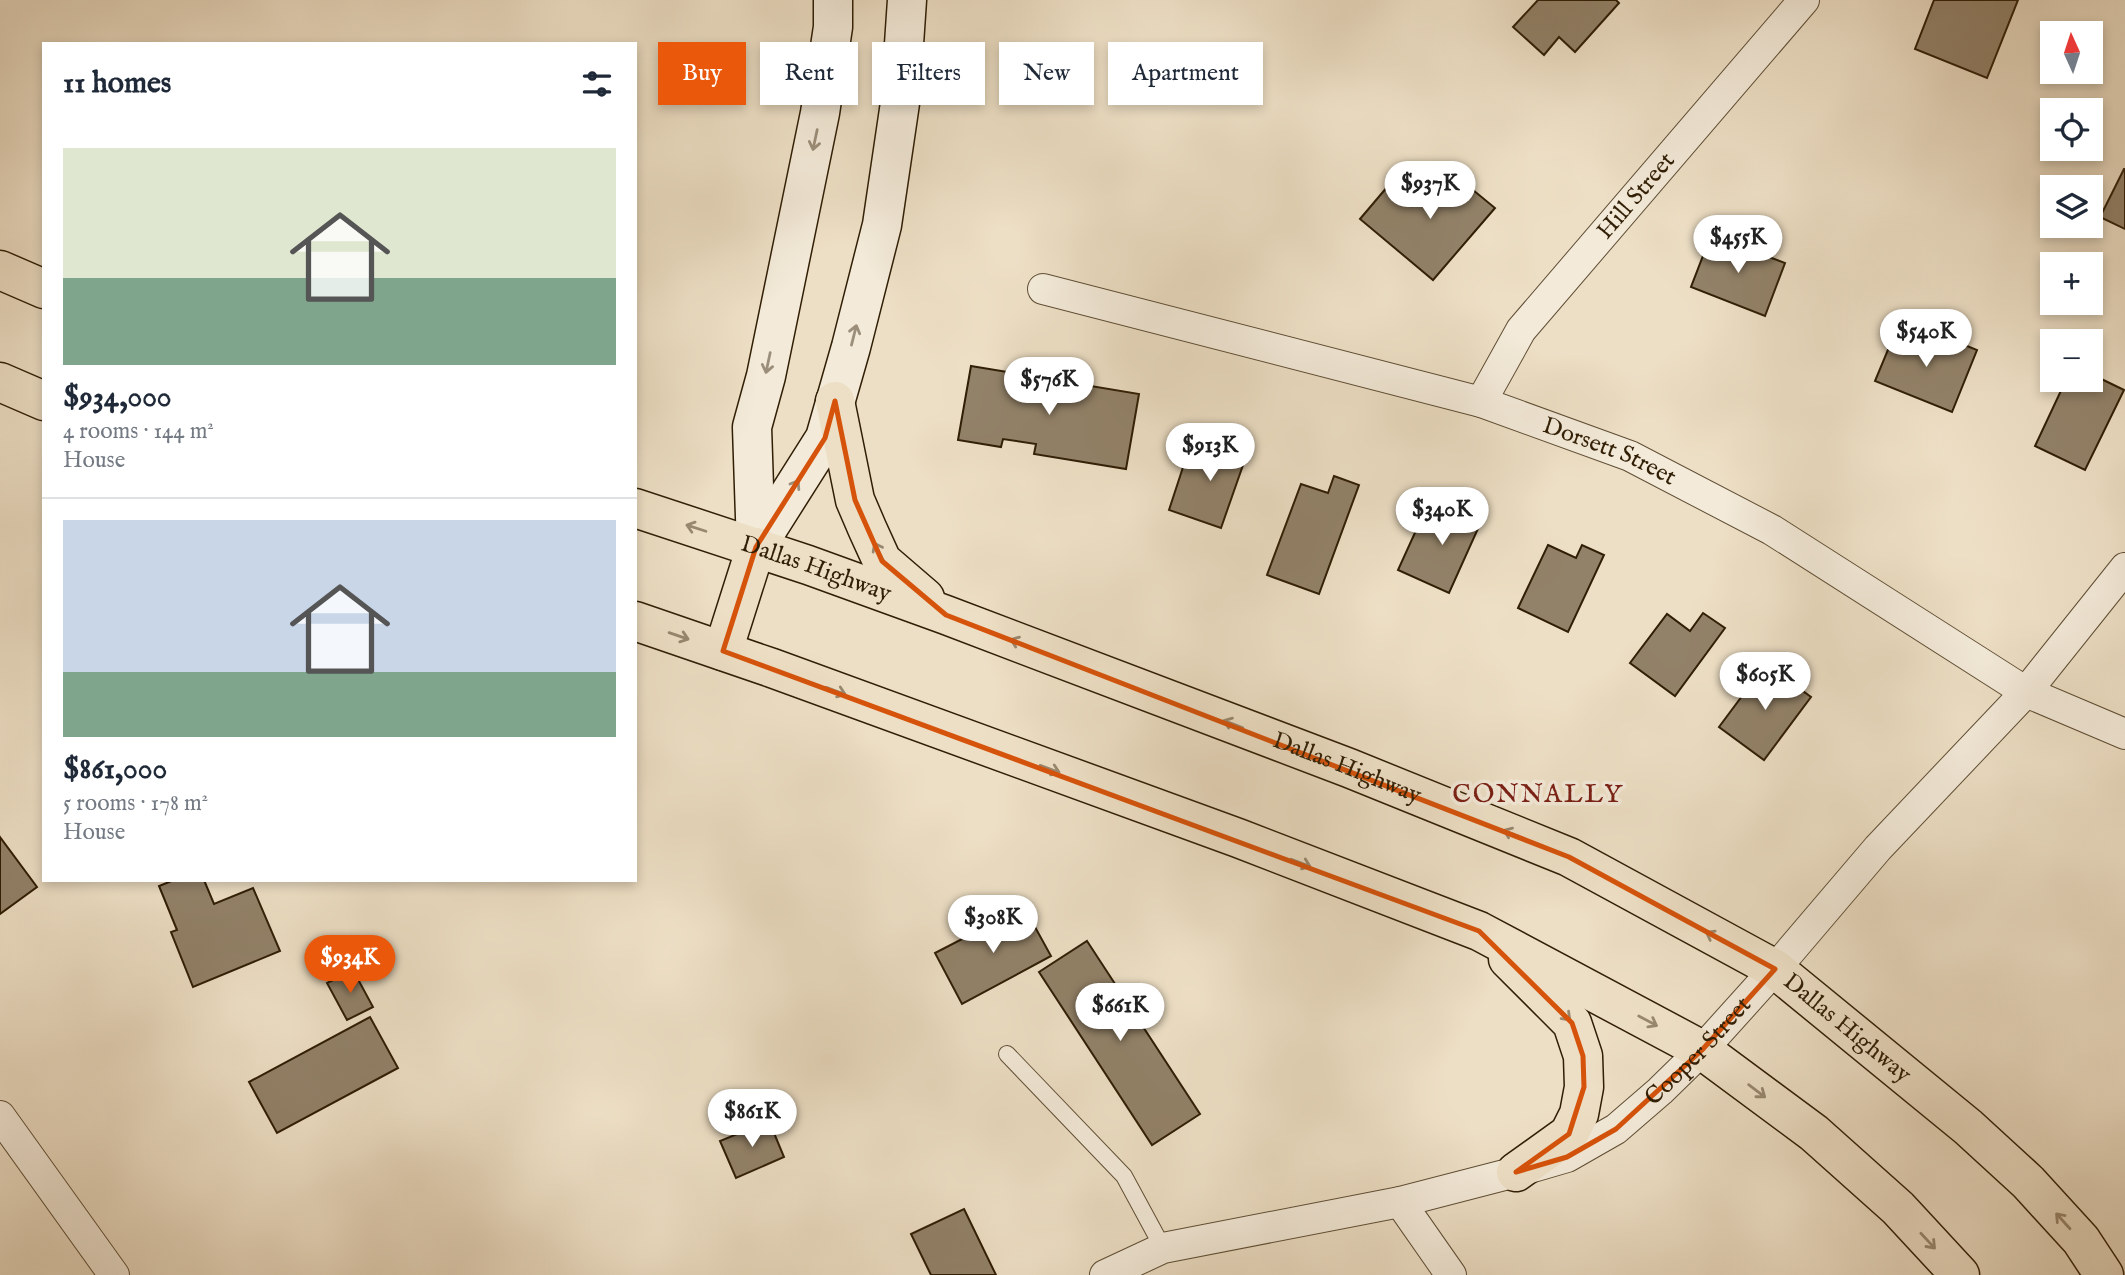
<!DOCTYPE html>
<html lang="en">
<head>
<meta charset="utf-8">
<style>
  :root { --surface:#fff; --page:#f2f2f3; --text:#1f2937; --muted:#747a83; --line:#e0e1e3; --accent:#ea580c }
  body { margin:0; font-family:"IM FELL English",serif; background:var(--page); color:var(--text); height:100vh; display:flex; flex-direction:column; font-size:26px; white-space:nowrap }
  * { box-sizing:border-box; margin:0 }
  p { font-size:23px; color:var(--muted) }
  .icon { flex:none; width:38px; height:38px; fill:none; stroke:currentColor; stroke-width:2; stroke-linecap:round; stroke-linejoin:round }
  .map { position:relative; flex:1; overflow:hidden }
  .drawer { position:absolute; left:42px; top:42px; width:595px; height:840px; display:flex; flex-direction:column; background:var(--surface); border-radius:0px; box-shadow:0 4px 10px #0003 }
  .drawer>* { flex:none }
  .top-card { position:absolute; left:658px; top:42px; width:665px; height:63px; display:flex; gap:14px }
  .needle { width:46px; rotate:357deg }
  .tools { position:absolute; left:2040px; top:21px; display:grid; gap:14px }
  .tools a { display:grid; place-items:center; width:63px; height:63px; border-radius:0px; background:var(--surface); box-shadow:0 4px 10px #0003; font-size:35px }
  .price { position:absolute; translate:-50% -60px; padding:0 16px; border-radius:24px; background:#fff; color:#222; font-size:23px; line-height:46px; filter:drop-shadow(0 2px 4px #0008) }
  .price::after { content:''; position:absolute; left:50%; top:42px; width:21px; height:16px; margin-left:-10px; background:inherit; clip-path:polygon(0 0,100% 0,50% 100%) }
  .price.active { background:var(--accent); color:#fff }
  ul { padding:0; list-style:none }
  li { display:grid; align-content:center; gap:14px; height:371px; padding:0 21px }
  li+li { border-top:2px solid var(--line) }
  li span { display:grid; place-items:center; height:217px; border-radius:0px; color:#555 }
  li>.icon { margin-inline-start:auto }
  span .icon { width:126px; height:126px; fill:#fffc; stroke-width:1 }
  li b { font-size:30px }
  h2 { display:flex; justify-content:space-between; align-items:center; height:84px; padding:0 21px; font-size:30px }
  .pill { padding:0 24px; border-radius:0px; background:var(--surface); box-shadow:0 4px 10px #0003; font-size:24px; line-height:63px }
  .pill.active { background:var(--accent); color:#fff }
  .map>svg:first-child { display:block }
  .building { fill:#928269; stroke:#301e05; stroke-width:2 }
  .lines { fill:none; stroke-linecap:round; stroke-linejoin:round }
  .lane-casing { stroke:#5f4e35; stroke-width:18 }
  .street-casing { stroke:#5f4e35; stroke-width:32 }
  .secondary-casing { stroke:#301e05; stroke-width:41 }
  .primary-casing { stroke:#301e05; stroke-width:41 }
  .lane { stroke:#f3ead9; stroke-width:16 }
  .street { stroke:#f3ead9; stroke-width:30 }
  .secondary { stroke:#f3ead9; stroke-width:38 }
  .primary { stroke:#eddfc5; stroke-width:38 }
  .oneway { stroke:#9b8e7a }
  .oneway2 { stroke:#98886f }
  .marked { fill:none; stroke:#d6530b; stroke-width:5; stroke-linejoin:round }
  .labels { text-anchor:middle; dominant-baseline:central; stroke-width:7; stroke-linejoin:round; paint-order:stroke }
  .street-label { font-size:24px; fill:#301e05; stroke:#f3ead9 }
  .neighbourhood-label { font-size:26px; letter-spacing:2px; fill:#7a1f14; stroke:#f3ead9 }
</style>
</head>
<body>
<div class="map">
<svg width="2125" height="1275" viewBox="0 0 2125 1275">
  <rect width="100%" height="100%" fill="#eddfc5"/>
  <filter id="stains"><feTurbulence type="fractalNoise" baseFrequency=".00286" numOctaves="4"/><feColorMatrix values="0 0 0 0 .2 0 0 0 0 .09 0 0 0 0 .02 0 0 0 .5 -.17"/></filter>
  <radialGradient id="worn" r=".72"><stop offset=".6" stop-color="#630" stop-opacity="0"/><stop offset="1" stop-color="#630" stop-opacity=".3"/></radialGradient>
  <g class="building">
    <path d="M 1538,0 L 1616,0 L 1619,3 L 1575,52 L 1559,37 L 1544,55 L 1513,27 Z"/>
    <path d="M 1934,0 L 2018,0 L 1987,78 L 1915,49 Z"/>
    <path d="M 1445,167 L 1495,208 L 1433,280 L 1360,219 L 1388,186 L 1412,206 Z"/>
    <path d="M 2124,169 L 2125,169 L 2125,229 L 2100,217 Z"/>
    <path d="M 1711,235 L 1785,263 L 1765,316 L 1691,287 Z"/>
    <path d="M 1897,328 L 1946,347 L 1950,339 L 1977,350 L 1952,412 L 1875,381 Z"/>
    <path d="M 971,366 L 1139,394 L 1126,469 L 1034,454 L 1036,444 L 1003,439 L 1001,447 L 958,440 Z"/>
    <path d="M 2091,374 L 2124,390 L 2085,470 L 2035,446 L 2066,380 L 2091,380 Z"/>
    <path d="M 1224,436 L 1250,445 L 1221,528 L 1169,510 L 1188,452 L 1215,461 Z"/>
    <path d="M 1334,476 L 1359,485 L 1319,594 L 1267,575 L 1301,484 L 1328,493 Z"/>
    <path d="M 1457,501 L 1485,513 L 1449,593 L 1398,570 L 1423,515 L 1447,525 Z"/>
    <path d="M 1548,545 L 1576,558 L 1582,545 L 1604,555 L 1568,632 L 1518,608 Z"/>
    <path d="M 1703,613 L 1725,628 L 1675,696 L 1630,663 L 1667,614 L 1690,631 Z"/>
    <path d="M 1766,664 L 1811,697 L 1764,760 L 1719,727 Z"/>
    <path d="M 0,837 L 37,887 L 0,914 Z"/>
    <path d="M 174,880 L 204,880 L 214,904 L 253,888 L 280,951 L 193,987 L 171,932 L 177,930 L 159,886 Z"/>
    <path d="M 1024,907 L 1051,956 L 962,1004 L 935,953 Z"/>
    <path d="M 1087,941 L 1200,1114 L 1152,1145 L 1039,972 Z"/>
    <path d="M 353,970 L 373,1007 L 347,1020 L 327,983 Z"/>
    <path d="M 370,1017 L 398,1068 L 277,1133 L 249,1082 Z"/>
    <path d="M 769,1121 L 784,1157 L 736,1178 L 720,1141 Z"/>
    <path d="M 964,1209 L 996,1275 L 931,1275 L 911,1234 Z"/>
  </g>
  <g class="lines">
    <defs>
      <path id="lane" d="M 1007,1054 L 1124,1176 L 1163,1248"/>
      <g id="street">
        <path id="s1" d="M 1043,289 L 1481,402 L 1630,456 L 1772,530 L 2026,692 L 2125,734"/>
        <path id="s2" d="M 1481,402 L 1521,330 L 1804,0"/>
        <path d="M 0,1116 L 114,1275"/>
        <path d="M 1400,1202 L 1451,1275"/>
        <path id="s3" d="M 1105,1275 L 1163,1248 L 1400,1202 L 1516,1172 L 1567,1157 L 1616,1129 L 1660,1091 L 1702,1050 L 1775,969 L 1878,848 L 2026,692 L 2125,568"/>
      </g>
      <g id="secondary">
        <path d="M 756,547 L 825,438 L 851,347 L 882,225 L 900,103 L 907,0"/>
        <path d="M 756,547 L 752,427 L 766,376 L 820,113 L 833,27 L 833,0"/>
      </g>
      <g id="primary">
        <path d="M 0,270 L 44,289"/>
        <path d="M 0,382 L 44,401"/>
        <path d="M 835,401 L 855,500 L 867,528 L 882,561 L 925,598"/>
        <path id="s4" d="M 635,508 L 808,565 L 946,615 L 1349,768 L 1569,857 L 1775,969 L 1968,1127 L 2028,1182 L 2081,1240 L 2104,1275"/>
        <path d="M 635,621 L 772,668 L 1238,838 L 1479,931 L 1702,1050 L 1814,1133 L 1898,1208 L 1960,1275"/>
        <path d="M 723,651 L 756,547"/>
        <path d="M 1508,959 L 1572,1023 L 1583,1056 L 1584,1087 L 1579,1114 L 1569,1134 L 1516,1172"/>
      </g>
    </defs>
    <use href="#lane" class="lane-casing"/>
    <use href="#street" class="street-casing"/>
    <use href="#secondary" class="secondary-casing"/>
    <use href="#primary" class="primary-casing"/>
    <use href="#lane" class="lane"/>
    <use href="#street" class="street"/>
    <use href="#secondary" class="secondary"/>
    <use href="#primary" class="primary"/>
  </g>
  <defs><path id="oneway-shaft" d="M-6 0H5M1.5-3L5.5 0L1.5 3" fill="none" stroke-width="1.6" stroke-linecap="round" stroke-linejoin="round" transform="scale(1.75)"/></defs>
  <g class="oneway">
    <use href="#oneway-shaft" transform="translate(815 140) rotate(102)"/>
    <use href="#oneway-shaft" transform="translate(854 335) rotate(-76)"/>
    <use href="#oneway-shaft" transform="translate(768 363) rotate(102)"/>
    <use href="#oneway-shaft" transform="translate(793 489) rotate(-58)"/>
  </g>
  <g class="oneway2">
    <use href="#oneway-shaft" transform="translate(696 528) rotate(-162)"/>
    <use href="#oneway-shaft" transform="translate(879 552) rotate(-117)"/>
    <use href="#oneway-shaft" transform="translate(679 636) rotate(19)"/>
    <use href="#oneway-shaft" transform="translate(1020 643) rotate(-159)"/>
    <use href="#oneway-shaft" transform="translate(836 691) rotate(20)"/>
    <use href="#oneway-shaft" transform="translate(1233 724) rotate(-159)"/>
    <use href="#oneway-shaft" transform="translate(1050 769) rotate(20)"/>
    <use href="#oneway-shaft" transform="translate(1513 834) rotate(-158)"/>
    <use href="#oneway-shaft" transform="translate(1301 863) rotate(21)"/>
    <use href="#oneway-shaft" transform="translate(1715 937) rotate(-152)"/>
    <use href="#oneway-shaft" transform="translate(1563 1013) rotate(45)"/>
    <use href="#oneway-shaft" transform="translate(1648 1021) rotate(28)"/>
    <use href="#oneway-shaft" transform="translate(1757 1091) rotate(37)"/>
    <use href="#oneway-shaft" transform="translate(2063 1221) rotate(-132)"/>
    <use href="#oneway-shaft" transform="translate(1928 1241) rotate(47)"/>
  </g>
  <path class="marked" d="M 835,401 L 855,500 L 882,561 L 946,615 L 1569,857 L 1775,969 L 1702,1050 L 1616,1129 L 1567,1157 L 1516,1172 L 1569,1134 L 1584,1087 L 1583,1056 L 1572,1023 L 1479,931 L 723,651 L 756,547 L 825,438 Z"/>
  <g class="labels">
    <g class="street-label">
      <text stroke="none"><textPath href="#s2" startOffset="259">Hill Street</textPath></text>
      <text stroke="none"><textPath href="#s1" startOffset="590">Dorsett Street</textPath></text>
      <text stroke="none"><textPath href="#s4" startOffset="191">Dallas Highway</textPath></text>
      <text stroke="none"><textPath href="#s4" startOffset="758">Dallas Highway</textPath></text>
      <text stroke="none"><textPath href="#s4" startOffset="1325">Dallas Highway</textPath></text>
      <text stroke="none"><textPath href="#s3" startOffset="648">Cooper Street</textPath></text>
    </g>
    <g class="neighbourhood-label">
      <text x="1538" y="794">CONNALLY</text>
    </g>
  </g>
  <rect width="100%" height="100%" filter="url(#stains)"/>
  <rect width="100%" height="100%" fill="url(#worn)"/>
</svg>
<div class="tools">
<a><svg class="needle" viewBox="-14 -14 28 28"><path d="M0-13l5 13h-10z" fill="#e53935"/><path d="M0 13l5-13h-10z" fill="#747a83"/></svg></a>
<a><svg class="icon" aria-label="locate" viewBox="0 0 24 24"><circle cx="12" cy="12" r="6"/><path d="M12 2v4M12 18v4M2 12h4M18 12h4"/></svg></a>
<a><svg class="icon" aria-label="layers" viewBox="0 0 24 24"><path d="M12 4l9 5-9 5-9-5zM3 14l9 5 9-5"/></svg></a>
<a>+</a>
<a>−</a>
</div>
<b class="price" style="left:1430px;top:221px">$937K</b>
<b class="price" style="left:1738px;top:275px">$455K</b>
<b class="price" style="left:1926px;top:369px">$540K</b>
<b class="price" style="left:1049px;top:417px">$576K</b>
<b class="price" style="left:1210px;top:483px">$913K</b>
<b class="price" style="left:1442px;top:547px">$340K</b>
<b class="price" style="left:1765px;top:712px">$605K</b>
<b class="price" style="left:993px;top:955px">$308K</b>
<b class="price active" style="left:350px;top:995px">$934K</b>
<b class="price" style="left:1120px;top:1043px">$661K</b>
<b class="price" style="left:752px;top:1149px">$861K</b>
<div class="top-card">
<a class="pill active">Buy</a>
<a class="pill">Rent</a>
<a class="pill">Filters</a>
<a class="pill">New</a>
<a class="pill">Apartment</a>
</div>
<section class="drawer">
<h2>11 homes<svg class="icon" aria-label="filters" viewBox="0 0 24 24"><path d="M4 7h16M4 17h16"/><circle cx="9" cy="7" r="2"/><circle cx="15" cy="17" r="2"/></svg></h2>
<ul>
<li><span style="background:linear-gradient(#dfe7d0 60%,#7fa58c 0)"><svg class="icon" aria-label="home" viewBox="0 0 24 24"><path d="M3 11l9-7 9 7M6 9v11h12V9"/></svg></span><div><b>$934,000</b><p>4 rooms · 144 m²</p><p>House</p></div></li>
<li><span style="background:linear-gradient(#c9d6e8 70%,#7fa58c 0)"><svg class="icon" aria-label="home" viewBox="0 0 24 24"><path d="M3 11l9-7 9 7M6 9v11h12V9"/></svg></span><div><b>$861,000</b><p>5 rooms · 178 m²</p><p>House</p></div></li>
</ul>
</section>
</div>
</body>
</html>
